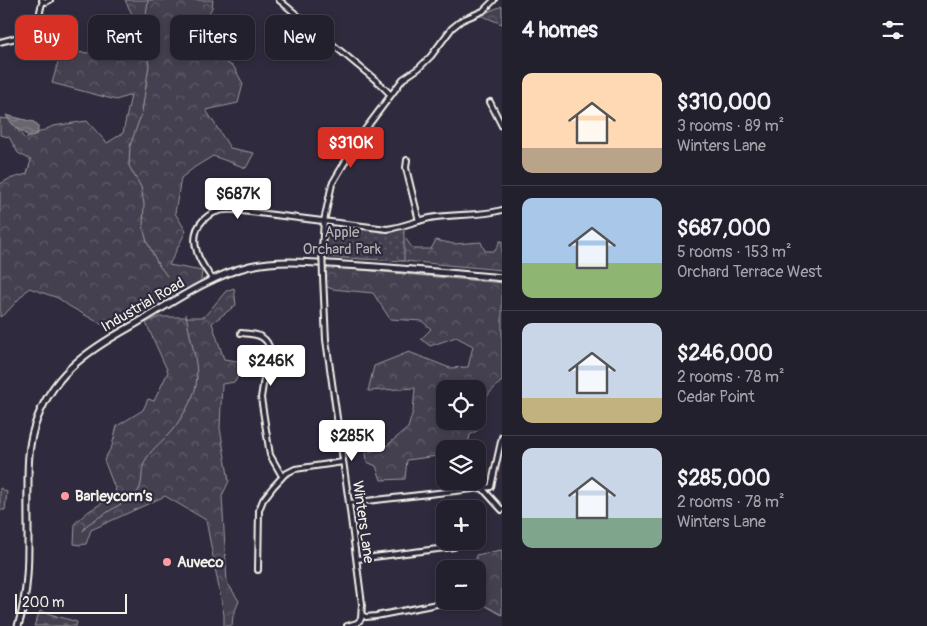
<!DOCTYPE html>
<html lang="en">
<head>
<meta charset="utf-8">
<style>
  :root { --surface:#23202e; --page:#2b2836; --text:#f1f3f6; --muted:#a3a3aa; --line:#403e4a; --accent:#d93025 }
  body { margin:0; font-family:Pangolin,sans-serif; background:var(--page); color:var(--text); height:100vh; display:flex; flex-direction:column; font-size:19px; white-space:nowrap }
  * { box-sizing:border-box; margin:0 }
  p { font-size:16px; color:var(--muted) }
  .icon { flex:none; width:28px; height:28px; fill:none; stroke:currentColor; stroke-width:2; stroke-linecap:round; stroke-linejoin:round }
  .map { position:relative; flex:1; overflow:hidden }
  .sheet { display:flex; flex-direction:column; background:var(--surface); width:425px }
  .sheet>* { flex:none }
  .top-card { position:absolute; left:15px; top:15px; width:411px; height:45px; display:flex; gap:10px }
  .tools { position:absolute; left:436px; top:380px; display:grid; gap:10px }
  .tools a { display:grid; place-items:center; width:50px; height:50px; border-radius:10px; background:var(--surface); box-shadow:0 2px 8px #0003,0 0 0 1px var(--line); font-size:25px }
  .scale { position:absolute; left:15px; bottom:12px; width:112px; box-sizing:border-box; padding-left:5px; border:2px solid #f4f1e8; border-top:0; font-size:14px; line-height:18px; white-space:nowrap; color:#f4f1e8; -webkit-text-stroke:4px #2f2a3d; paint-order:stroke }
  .price { position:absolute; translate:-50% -42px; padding:0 11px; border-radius:5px; background:#fff; color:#222; font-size:16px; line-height:32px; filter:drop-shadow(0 1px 2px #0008) }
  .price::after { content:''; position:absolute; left:50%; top:30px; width:15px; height:11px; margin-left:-8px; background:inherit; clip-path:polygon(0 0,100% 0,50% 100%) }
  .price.active { background:var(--accent); color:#fff }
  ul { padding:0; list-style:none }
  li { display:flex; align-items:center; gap:15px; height:125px; padding:0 20px }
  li+li { border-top:1px solid var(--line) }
  li span { display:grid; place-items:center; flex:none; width:140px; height:100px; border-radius:10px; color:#555 }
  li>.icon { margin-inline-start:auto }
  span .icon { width:60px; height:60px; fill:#fffc; stroke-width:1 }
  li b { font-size:21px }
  h2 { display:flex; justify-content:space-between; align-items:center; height:60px; padding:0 20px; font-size:21px }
  .pill { padding:0 18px; border-radius:10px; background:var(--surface); box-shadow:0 2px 8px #0003,0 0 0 1px var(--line); font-size:18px; line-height:45px }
  .pill.active { background:var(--accent); color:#fff }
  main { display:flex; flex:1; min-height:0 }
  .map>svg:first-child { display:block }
  .green { fill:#454050; stroke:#9c989c }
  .forest { fill:url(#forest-crowns); stroke:#9c989c; fill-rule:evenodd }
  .cemetery { fill:url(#cemetery-stones); stroke:#9c989c }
  .park { fill:url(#park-dots); stroke:#9c989c }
  .water { fill:url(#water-waves); stroke:#a19ea0 }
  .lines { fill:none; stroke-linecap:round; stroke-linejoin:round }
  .stream { stroke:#a19ea0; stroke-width:1 }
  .minor-casing { stroke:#f4f1e8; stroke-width:8 }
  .major-casing { stroke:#f4f1e8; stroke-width:9 }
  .minor { stroke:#2f2a3d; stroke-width:4 }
  .major { stroke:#2f2a3d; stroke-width:5 }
  .minor-bridge-casing { stroke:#f4f1e8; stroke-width:8; stroke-linecap:butt }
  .minor-bridge { stroke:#2f2a3d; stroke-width:4 }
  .poi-dot { fill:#ff9aa2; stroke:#2f2a3d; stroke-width:2 }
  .labels { text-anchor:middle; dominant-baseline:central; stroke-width:4.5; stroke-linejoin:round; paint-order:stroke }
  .park-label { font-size:15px; fill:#b7b3b3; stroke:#2f2a3d }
  .street-label { font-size:15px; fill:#f4f1e8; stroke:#2f2a3d }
  .poi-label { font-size:15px; font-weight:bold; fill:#f4f1e8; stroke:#2f2a3d; text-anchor:start }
</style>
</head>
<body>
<main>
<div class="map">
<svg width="502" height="626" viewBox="0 0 502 626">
  <defs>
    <pattern id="forest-crowns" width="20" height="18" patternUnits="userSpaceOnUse" patternTransform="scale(1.25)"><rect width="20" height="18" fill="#454050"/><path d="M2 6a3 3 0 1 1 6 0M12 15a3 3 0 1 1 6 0" fill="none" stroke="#605c69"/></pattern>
    <pattern id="cemetery-stones" width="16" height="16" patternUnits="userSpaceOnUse" patternTransform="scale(1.25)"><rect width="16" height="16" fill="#454050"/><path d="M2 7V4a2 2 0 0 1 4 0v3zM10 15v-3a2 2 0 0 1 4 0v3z" fill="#605c69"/></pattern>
    <pattern id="park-dots" width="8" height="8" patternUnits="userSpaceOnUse" patternTransform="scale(1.25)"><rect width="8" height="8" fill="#454050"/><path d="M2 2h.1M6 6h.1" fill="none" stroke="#605c69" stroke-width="1.8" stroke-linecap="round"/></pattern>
    <pattern id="water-waves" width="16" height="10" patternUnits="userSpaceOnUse" patternTransform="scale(1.25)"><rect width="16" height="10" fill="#6a6670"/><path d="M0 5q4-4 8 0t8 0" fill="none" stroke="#807c84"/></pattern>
  </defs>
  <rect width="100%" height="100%" fill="#2f2a3d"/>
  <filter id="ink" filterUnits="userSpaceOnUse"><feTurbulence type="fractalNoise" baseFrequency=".02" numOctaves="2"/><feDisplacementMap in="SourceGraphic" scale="10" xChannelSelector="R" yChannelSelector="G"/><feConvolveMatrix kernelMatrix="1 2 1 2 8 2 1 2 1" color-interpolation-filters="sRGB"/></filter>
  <g filter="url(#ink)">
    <path class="green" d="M 0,488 L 7,492 L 5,510 L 0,510 Z"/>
    <g class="forest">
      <path d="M 125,0 L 213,0 L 212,8 L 197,31 L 214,56 L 234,67 L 243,84 L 238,103 L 206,110 L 230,148 L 254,153 L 246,168 L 213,156 L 195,167 L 181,178 L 175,213 L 186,231 L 169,265 L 202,271 L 200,287 L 112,337 L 108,328 L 69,306 L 58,298 L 29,288 L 6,313 L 0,317 L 0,184 L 9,179 L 27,174 L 31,160 L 18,153 L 9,137 L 0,135 L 0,118 L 9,119 L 25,139 L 53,126 L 87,121 L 107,143 L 123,133 L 131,95 L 116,100 L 52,83 L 61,52 L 126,54 L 136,22 Z"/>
      <path d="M 502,6 L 502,24 L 480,15 Z"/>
      <path d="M 406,239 L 413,249 L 431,249 L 436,240 L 454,244 L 481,242 L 485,251 L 495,251 L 500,241 L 502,241 L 502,270 L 404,261 L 328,257 Z"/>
      <path d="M 328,267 L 502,283 L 502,381 C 484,396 479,407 478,430 L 470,435 L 467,449 L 445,449 L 445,455 L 407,460 L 405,479 L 381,480 L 376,466 L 367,462 L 366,453 L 385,447 L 408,428 L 413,411 L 415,388 L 368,391 L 374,366 L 409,352 L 450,368 L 468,367 L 473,346 L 456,337 L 430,346 L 421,339 L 431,329 L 422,321 L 390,319 L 373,293 L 332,289 L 323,285 L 323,277 ZM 445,389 L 478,389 L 478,421 L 445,421 Z"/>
      <path d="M 234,288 L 236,305 L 212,323 L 224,359 L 244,362 L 235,382 L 222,384 L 220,428 L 229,481 L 222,496 L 227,582 L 239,601 L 233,616 L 232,626 L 224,626 L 224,615 L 206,520 L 165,496 L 91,530 L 86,544 L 80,545 L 74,544 L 75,523 L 89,511 L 117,494 L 104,460 L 112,446 L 117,426 L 143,410 L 148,399 L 154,401 L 168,372 L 146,323 L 158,317 L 204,317 L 226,291 Z"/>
      <path d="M 501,550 L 502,551 L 502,615 L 477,601 L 478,569 L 476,569 L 476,555 Z"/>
    </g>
    <path class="cemetery" d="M 40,611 L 77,622 L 76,626 L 34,626 Z"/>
    <path class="park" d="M 324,221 L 380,229 L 404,226 L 404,261 L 323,257 Z"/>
    <path class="water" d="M 6,115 L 34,122 L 38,126 L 38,133 L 31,137 C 22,133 10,124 6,115 Z"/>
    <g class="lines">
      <g class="stream">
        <path d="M 148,0 L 144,31 L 149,65 L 142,112 L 130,146 L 129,166 L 141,187 L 144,204 L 143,227 L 147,242 L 158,264 L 167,276"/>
        <path d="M 83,531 L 87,525 C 98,517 132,499 138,491 C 144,482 140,471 145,461 C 151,450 159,444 168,435 C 177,426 194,399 196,386 C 200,362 189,339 186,314"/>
      </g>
      <defs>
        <g id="minor">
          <path d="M 42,0 L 46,2 L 50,0"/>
          <path d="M 279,0 L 378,82 L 391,95"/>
          <path d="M 0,42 C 14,38 32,37 38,21 C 40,14 40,8 43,1"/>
          <path d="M 490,102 L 502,126"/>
          <path d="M 407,160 L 406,168 L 419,221"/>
          <path d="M 322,248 L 324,221 L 332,184 L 361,135 L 403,79 L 419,68 L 431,56 L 452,28 L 462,20 L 483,11 L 494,0"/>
          <path d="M 323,277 L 326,340 L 349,503 L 362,604 L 361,619 L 357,623 L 347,626"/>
          <path d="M 213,280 C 207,271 200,263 197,252 C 189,225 209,208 234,210 L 387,229 C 404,227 419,219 436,217 C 458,214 481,216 502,210"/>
          <path d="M 241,333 C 253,334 264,334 269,346 L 261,398 L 270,455 L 282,476"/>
          <path d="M 483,489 L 502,510"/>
          <path d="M 349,503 L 491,487 L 502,437"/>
          <path d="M 357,559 L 454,547"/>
          <path d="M 258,570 L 259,510 L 263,500 L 273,487 L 285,474 L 295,469 L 343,462"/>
          <path d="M 362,615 L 366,617 L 376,616 L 442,603"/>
        </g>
        <path id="major" d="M 18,626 C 32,584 27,532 28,487 C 28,467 28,447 34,428 C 50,376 85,352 130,327 C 167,306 208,276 250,266 C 282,259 313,263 344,265 C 397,268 449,273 502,278"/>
      </defs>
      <use href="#minor" class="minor-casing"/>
      <use href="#major" class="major-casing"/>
      <use href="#minor" class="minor"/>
      <use href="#major" class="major"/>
      <defs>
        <path id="minor-bridge" d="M 322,248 L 323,277"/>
      </defs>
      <use href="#minor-bridge" class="minor-bridge-casing"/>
      <use href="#minor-bridge" class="minor-bridge"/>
    </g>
  </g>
  <g class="poi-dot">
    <circle cx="65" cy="496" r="5"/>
    <circle cx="167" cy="562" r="5"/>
  </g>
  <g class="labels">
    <g class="park-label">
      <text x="342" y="232">Apple<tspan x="342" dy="17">Orchard Park</tspan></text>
    </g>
    <g class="street-label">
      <text transform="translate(143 305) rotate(-30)">Industrial Road</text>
      <text transform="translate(363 522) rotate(82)">Winters Lane</text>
    </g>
    <g class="poi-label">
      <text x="75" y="496">Barleycorn’s</text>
      <text x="177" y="562">Auveco</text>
    </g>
  </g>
</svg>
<div class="tools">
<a><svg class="icon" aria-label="locate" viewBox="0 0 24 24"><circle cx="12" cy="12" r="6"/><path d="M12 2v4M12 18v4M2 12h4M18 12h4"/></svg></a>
<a><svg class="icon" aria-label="layers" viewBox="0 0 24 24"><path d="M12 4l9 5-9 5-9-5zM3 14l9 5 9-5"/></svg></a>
<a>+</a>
<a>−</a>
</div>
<div class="scale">200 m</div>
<b class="price active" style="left:351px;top:169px">$310K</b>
<b class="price" style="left:238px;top:220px">$687K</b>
<b class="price" style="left:271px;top:387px">$246K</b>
<b class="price" style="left:352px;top:462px">$285K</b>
<div class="top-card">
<a class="pill active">Buy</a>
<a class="pill">Rent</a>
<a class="pill">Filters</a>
<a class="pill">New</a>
</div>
</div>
<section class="sheet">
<h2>4 homes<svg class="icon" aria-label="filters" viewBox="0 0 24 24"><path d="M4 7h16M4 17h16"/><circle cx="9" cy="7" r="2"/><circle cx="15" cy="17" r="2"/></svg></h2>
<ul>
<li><span style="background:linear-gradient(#ffd9b3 75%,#b9a48a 0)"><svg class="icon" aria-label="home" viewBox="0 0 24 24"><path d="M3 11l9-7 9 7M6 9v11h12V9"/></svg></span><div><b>$310,000</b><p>3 rooms · 89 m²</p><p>Winters Lane</p></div></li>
<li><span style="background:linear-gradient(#a9c7e8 65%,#8fb573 0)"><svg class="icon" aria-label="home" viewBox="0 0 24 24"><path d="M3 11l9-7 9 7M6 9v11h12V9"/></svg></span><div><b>$687,000</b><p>5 rooms · 153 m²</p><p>Orchard Terrace West</p></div></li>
<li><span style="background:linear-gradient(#c9d6e8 75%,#c2b280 0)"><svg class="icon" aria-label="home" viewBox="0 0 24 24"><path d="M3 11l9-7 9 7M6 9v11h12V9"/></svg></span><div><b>$246,000</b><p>2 rooms · 78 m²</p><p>Cedar Point</p></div></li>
<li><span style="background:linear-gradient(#c9d6e8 70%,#7fa58c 0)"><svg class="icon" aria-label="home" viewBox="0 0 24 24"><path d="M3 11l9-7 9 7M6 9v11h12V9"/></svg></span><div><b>$285,000</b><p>2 rooms · 78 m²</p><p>Winters Lane</p></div></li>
</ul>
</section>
</main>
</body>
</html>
